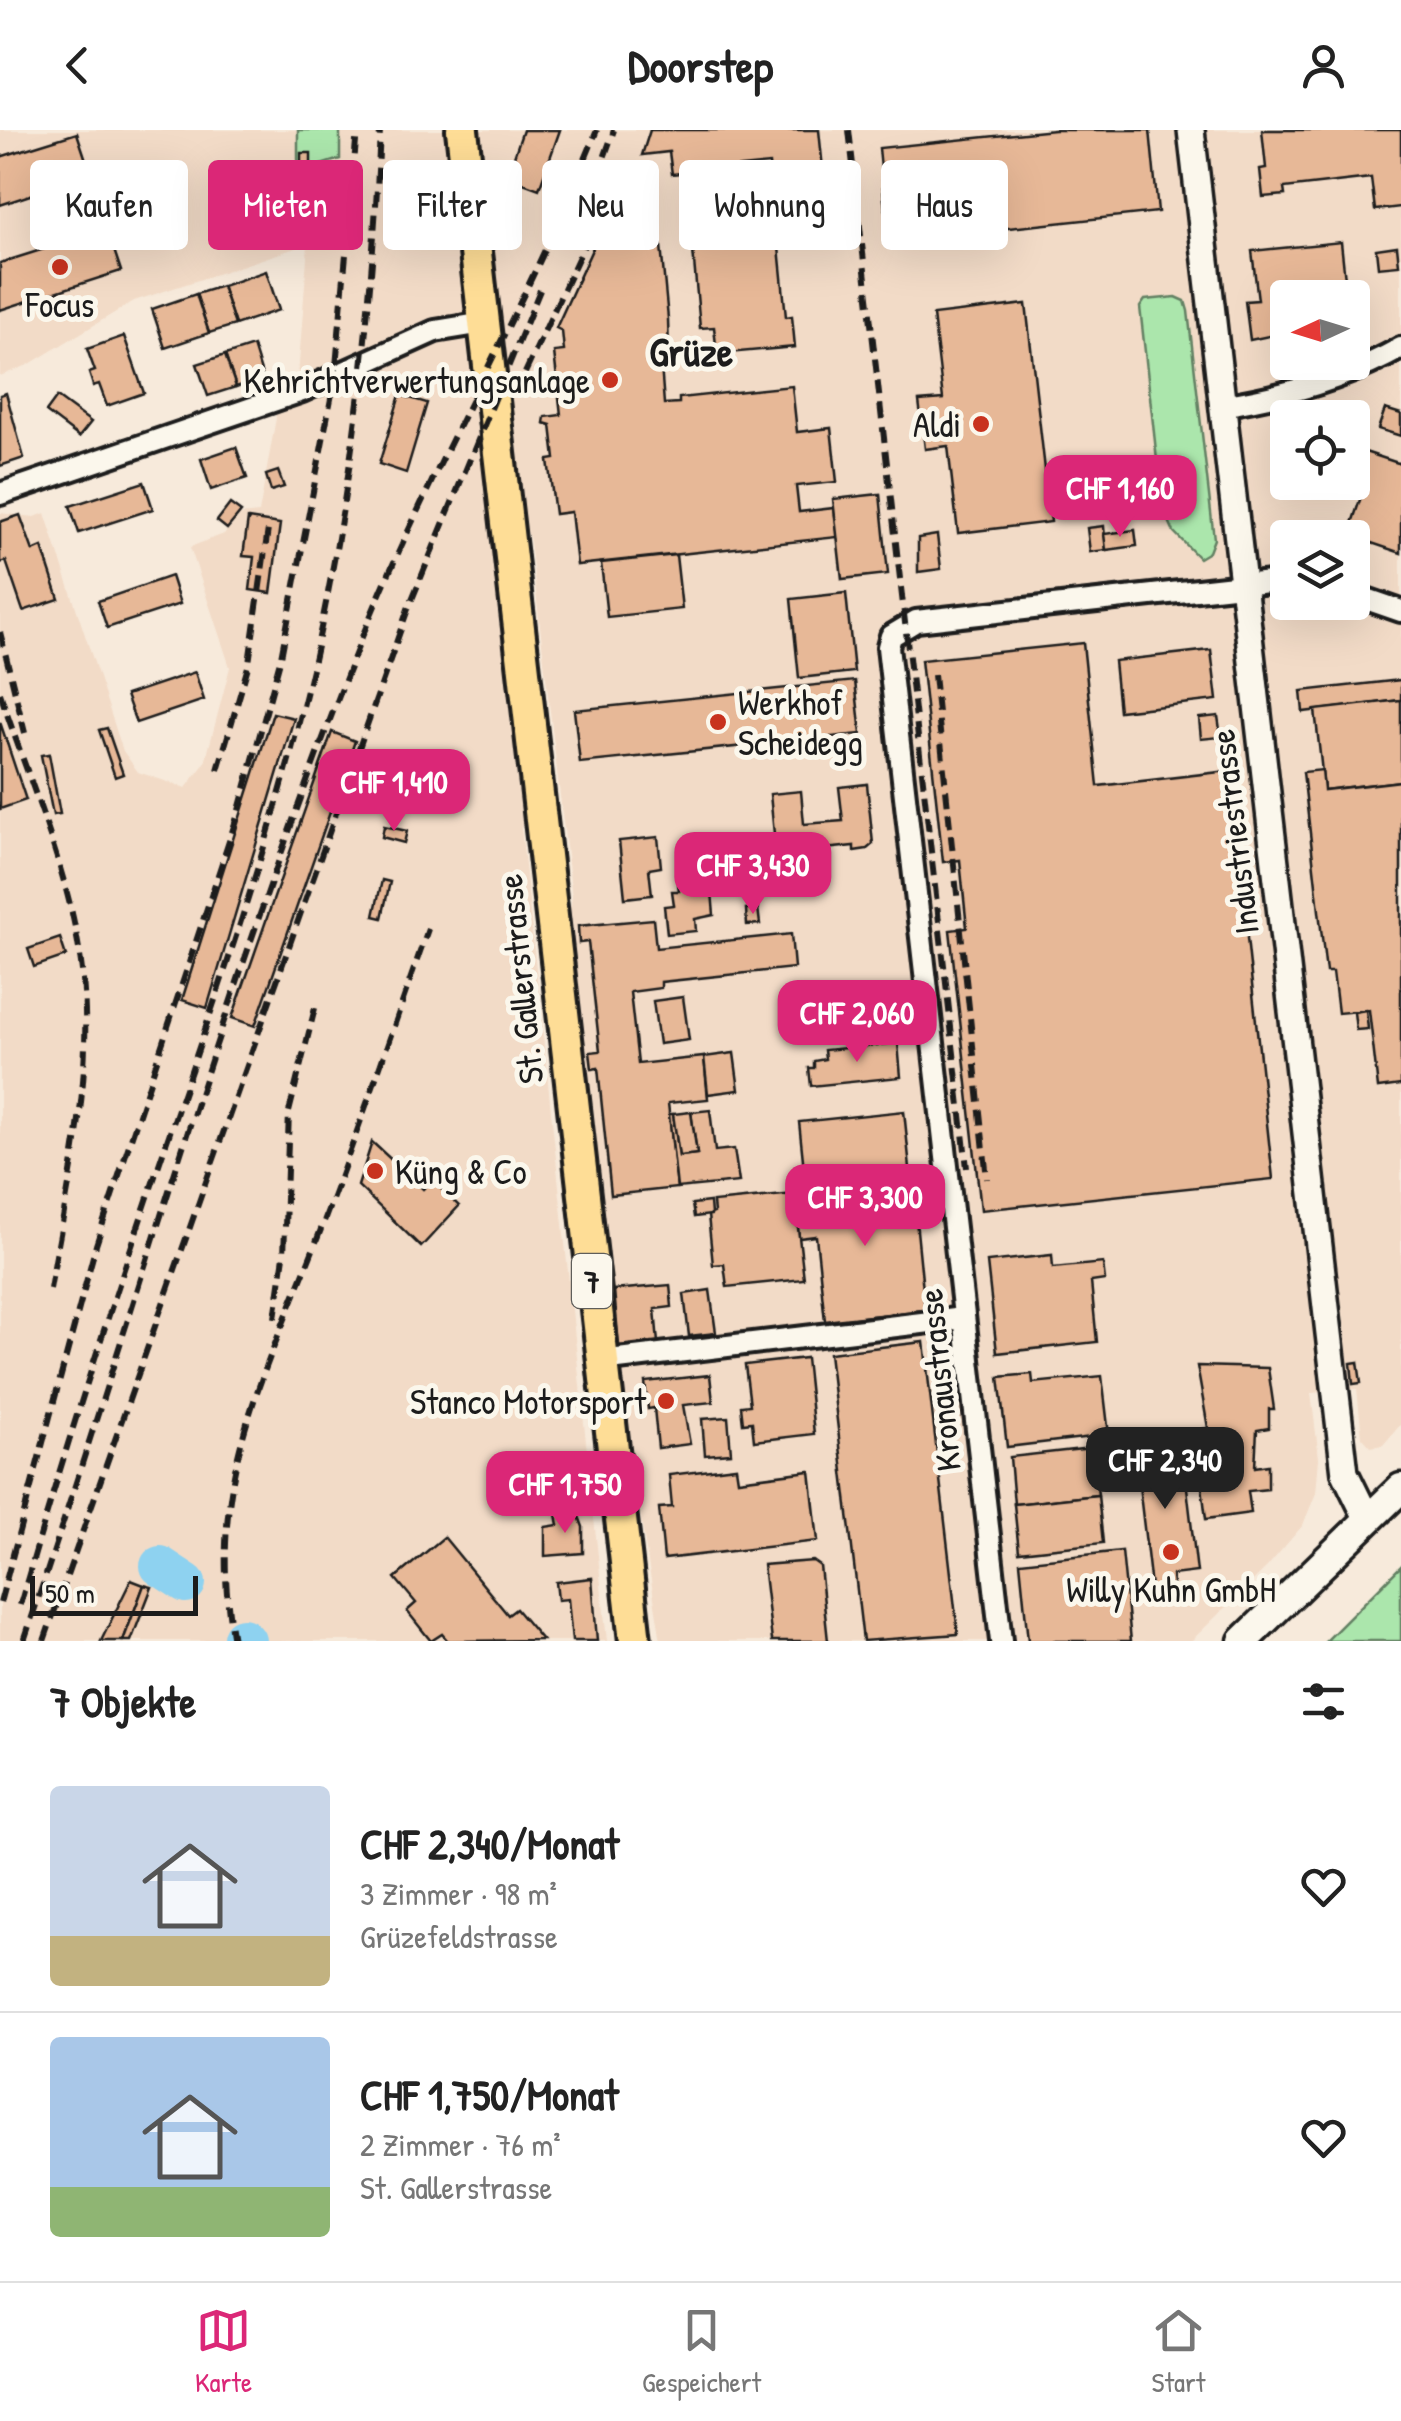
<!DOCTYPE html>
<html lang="de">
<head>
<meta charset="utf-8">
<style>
  :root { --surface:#fff; --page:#f2f2f2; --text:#222; --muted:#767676; --line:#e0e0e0; --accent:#db2777 }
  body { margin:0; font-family:"Patrick Hand",sans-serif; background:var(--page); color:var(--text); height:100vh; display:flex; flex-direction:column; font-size:38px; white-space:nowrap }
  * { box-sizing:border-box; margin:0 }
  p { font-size:32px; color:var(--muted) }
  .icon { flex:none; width:55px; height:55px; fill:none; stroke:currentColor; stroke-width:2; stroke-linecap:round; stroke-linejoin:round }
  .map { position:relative; height:1511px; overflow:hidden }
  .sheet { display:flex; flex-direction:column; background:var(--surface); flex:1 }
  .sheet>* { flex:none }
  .top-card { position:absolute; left:30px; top:30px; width:1342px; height:90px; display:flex; gap:20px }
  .needle { width:65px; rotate:266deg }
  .fabs { position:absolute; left:1270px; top:150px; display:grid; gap:20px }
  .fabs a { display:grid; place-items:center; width:100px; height:100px; border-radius:10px; background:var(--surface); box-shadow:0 10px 40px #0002; font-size:50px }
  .scale { position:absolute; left:30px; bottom:25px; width:168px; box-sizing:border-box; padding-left:10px; border:5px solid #1c1c1c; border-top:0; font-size:28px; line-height:35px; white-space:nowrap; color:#1c1c1c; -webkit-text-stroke:8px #fbf7ec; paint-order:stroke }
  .price { position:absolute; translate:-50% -85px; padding:0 22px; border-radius:20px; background:var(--accent); color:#fff; font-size:32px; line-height:65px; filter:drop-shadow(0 2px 5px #0008) }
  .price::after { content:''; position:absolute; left:50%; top:60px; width:30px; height:22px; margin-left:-15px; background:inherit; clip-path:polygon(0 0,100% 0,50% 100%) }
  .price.selected { background:#222; color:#fff }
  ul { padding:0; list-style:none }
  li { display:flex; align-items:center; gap:30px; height:250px; padding:0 50px }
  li+li { border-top:2px solid var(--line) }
  li span { display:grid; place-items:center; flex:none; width:280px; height:200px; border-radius:10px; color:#555 }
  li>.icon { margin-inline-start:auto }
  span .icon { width:120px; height:120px; fill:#fffc; stroke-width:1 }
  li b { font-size:42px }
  h2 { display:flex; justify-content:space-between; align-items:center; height:120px; padding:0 50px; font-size:42px }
  .tag { padding:0 35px; border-radius:10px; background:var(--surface); box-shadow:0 10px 40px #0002; font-size:35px; line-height:90px }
  .tag.selected { background:var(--accent); color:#fff }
  header { display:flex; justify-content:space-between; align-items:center; height:130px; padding:0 50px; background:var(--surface); font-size:45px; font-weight:700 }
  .dock { display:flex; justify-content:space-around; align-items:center; height:140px; border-top:2px solid var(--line); background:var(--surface); font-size:28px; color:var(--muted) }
  .dock a { display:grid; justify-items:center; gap:5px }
  .dock .selected { color:var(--accent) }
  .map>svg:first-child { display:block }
  .built { fill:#f2dbc7; fill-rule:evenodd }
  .green { fill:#abe6ac; stroke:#648164; stroke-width:2.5 }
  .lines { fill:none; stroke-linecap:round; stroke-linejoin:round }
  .river { stroke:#8ed2f0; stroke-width:40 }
  .building { fill:#e7b897; stroke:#1c1c1c; stroke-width:2.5 }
  .minor-casing { stroke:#1c1c1c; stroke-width:28 }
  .tertiary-casing { stroke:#1c1c1c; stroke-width:32 }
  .secondary-casing { stroke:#1c1c1c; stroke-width:35 }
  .primary-casing { stroke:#1c1c1c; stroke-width:38 }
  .minor { stroke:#fbf7ec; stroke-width:20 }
  .tertiary { stroke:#fbf7ec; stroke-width:25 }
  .secondary { stroke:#fbf7ec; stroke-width:28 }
  .primary { stroke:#fedd96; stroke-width:30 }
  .rail { stroke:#1c1c1c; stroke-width:6; stroke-dasharray:15 8; stroke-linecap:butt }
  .poi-dot { fill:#c8321e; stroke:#fbf7ec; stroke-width:4 }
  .labels { text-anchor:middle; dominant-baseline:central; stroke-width:10; stroke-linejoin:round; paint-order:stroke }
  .shield { fill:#fbf7ec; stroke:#5f5e5a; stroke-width:2.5 }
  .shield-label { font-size:32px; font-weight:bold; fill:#1c1c1c }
  .poi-label { font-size:35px; fill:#1c1c1c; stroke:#fbf7ec; text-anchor:end }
  .street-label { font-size:35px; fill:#1c1c1c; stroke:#fbf7ec }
  .quarter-label { font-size:40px; font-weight:bold; fill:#1c1c1c; stroke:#fbf7ec }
</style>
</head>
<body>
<header><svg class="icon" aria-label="back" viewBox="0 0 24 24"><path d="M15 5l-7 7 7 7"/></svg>Doorstep<svg class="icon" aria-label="person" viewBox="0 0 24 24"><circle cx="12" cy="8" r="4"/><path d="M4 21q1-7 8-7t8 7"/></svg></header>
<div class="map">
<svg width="1401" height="1511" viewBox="0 0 1401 1511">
  <rect width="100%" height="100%" fill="#f7eadb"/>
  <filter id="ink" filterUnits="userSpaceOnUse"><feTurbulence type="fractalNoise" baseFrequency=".01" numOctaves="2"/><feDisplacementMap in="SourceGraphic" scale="20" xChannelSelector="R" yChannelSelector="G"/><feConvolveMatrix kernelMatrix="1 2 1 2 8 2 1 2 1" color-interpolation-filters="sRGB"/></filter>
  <g filter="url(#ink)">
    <path class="built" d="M 0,0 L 298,0 L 299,41 L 340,29 L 340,0 L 1401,0 L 1401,1294 L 1383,1315 L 1371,1317 L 1362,1307 L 1357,1259 L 1311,1263 L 1319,1328 L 1316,1363 L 1303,1395 L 1267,1437 L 1191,1511 L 661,1511 L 611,1207 L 567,796 L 572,767 L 530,412 L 515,356 L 537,664 L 521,697 L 607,1511 L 0,1511 L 0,383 L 35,387 L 45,383 L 123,621 L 138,642 L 186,658 L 205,633 L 230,537 L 190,417 L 224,404 L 239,385 L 259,383 L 276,288 L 273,272 L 302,261 L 298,247 L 308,114 L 134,171 L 28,235 L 0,246 ZM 1288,168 L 1352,168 L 1352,232 L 1288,232 ZM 1288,288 L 1352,288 L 1352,352 L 1288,352 ZM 1288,408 L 1352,408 L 1352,472 L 1288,472 Z"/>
    <g class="green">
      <path d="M 298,0 L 340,0 L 340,29 L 298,42 Z"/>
      <path d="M 1176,167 L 1185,171 L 1188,181 L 1214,409 L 1209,422 L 1199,428 L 1174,402 L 1162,375 L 1140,177 L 1145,170 Z"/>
      <path d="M 1401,1436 L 1401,1511 L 1326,1511 Z"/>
    </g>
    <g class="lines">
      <g class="river">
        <path d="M 160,1436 L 186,1453"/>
        <path d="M 243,1508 L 246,1511"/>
      </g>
    </g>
    <g class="building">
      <path d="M 523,0 L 560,0 L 539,59 L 507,47 Z"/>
      <path d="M 650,0 L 819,0 L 823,39 L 770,44 L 769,34 L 672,44 L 669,22 L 642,25 Z"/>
      <path d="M 1054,0 L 1150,0 L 1158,82 L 888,111 L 879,18 Z"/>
      <path d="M 1262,0 L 1401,0 L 1401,77 L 1375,80 L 1371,48 L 1284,58 L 1285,65 L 1263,67 L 1260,39 L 1266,38 Z"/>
      <path d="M 77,3 L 91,45 L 0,75 L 0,27 Z"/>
      <rect x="301" y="23" width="10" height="16"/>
      <path d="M 656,63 L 668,189 L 669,221 L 660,222 L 664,274 L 679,273 L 679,268 L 792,256 L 797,302 L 831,298 L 837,352 L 796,356 L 799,382 L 834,378 L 838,407 L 577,435 L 571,382 L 555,384 L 548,330 L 555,329 L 551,295 L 544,293 L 545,287 L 561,285 L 554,222 L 564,221 L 562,201 L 556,198 L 616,67 Z"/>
      <path d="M 784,65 L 788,106 L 778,107 L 786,187 L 792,186 L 795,217 L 717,224 L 714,197 L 700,198 L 690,87 L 717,84 L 716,71 Z"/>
      <path d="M 107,99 L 121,141 L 0,180 L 0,133 Z"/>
      <path d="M 1341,112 L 1347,168 L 1288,168 L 1288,202 L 1250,210 L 1245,171 L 1258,170 L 1252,121 Z"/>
      <path d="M 1397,116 L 1399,135 L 1378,137 L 1376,119 Z"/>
      <path d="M 266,141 L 279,180 L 235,195 L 222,156 Z"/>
      <path d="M 222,156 L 235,195 L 209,203 L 196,164 Z"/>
      <path d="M 196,164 L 209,203 L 165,218 L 152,179 Z"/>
      <path d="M 1026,174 L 1051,392 L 958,403 L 948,316 L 925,319 L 919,271 L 943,269 L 933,185 Z"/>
      <path d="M 124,206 L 144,263 L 107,276 L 99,254 L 93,256 L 91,249 L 89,243 L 95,241 L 87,219 Z"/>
      <path d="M 253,216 L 263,248 L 236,257 L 225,225 Z"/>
      <path d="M 225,225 L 236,257 L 208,266 L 197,234 Z"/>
      <path d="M 6,263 L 24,328 L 0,336 L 0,265 Z"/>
      <path d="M 400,265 L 427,273 L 406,343 L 379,334 Z"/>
      <path d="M 57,267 L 91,292 L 79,307 L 46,282 Z"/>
      <path d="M 1385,279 L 1401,284 L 1401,306 L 1378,299 Z"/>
      <path d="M 236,317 L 247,348 L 211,360 L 201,329 Z"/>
      <path d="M 1356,319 L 1401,334 L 1401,423 L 1348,405 L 1362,364 L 1343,357 L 1345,352 L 1352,352 Z"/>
      <path d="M 278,341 L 284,357 L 271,361 L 266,345 Z"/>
      <path d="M 144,352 L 153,379 L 79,403 L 70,376 Z"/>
      <path d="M 880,364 L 888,444 L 842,449 L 833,369 Z"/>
      <path d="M 230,374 L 241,382 L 227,399 L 217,391 Z"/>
      <path d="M 20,385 L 33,421 L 42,417 L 59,469 L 23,481 L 6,431 L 0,433 L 0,392 Z"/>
      <path d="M 248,389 L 280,394 L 271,463 L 250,460 L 254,427 L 243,426 Z"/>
      <path d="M 1104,396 L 1106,420 L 1090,422 L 1087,398 Z"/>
      <path d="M 1135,400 L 1137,416 L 1106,420 L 1104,404 Z"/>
      <path d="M 937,405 L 941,439 L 918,442 L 918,408 Z"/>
      <path d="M 676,425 L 682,479 L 607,487 L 601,433 Z"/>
      <path d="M 171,446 L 180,474 L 107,498 L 98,471 Z"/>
      <path d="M 846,463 L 854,542 L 799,548 L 791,469 Z"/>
      <path d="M 1083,513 L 1098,656 L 1229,641 L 1273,1049 L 981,1080 L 950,800 L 967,798 L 960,730 L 943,732 L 921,530 Z"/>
      <path d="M 1211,520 L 1217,570 L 1119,581 L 1114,531 Z"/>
      <path d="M 195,542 L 204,570 L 136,593 L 126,565 Z"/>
      <path d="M 1401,550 L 1401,570 L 1303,582 L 1301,561 Z"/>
      <path d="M 855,551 L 861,604 L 580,633 L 574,580 Z"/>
      <path d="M 1401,570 L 1401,651 L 1324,660 L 1315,580 Z"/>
      <path d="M 273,583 L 294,588 L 207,878 L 182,870 Z"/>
      <path d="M 1218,586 L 1221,607 L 1201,609 L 1199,588 Z"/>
      <path d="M 0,592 L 26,670 L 0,679 Z"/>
      <path d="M 107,598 L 123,644 L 115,647 L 99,600 Z"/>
      <path d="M 332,602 L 355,611 L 255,896 L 232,888 Z"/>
      <path d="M 49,624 L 60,684 L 53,685 L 41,625 Z"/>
      <path d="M 1322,640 L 1324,660 L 1401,651 L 1401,955 L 1378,958 L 1369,880 L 1338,883 L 1333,842 L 1326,842 L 1303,642 Z"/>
      <path d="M 867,654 L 873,714 L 867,719 L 854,721 L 854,716 L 776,724 L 770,664 L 801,661 L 804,694 L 843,691 L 839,657 Z"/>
      <path d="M 384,696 L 407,701 L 404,713 L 382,707 Z"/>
      <path d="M 658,707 L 661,737 L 649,739 L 652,765 L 625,768 L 619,711 Z"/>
      <path d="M 382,750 L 390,752 L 382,788 L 374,786 Z"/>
      <path d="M 711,750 L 714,785 L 695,789 L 696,801 L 667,804 L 664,776 L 674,775 L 672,761 L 679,761 L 678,754 Z"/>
      <path d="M 758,778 L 760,794 L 747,795 L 746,779 Z"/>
      <path d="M 653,789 L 656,818 L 791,804 L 794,838 L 661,852 L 661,858 L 630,862 L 638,934 L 704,927 L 708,969 L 668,973 L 677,1058 L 611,1065 L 598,938 L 592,939 L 590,922 L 600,921 L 588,812 L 579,813 L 578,796 Z"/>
      <path d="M 60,808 L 66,826 L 34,837 L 28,819 Z"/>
      <path d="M 683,867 L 689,910 L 659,914 L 653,871 Z"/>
      <path d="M 1366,880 L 1368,899 L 1356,900 L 1354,882 Z"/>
      <path d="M 898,913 L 901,947 L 811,956 L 809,938 L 814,938 L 814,931 L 825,929 L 824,920 Z"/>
      <path d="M 734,923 L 739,960 L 708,964 L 704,927 Z"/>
      <path d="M 710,980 L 715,1021 L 734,1019 L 739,1052 L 677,1058 L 669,984 L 673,984 L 679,1026 L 697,1024 L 691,982 Z"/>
      <path d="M 904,981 L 910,1038 L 805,1049 L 799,992 Z"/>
      <path d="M 691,982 L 697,1024 L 679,1026 L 673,984 Z"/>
      <path d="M 372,1012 L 423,1059 L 432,1050 L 459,1076 L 421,1117 L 358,1056 Z"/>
      <path d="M 912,1050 L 925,1180 L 825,1191 L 816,1106 L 799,1108 L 794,1064 Z"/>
      <path d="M 794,1064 L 804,1149 L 727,1157 L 724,1134 L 713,1135 L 708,1085 L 714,1083 L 713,1072 Z"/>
      <path d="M 710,1072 L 711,1085 L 694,1087 L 692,1074 Z"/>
      <path d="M 1052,1125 L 1053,1138 L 1103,1133 L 1105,1150 L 1091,1152 L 1097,1212 L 997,1223 L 987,1132 Z"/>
      <path d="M 670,1155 L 672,1177 L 655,1179 L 658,1213 L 619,1216 L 614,1160 Z"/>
      <path d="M 710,1160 L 716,1203 L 689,1206 L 684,1164 Z"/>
      <path d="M 924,1212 L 958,1504 L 863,1511 L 829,1223 Z"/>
      <path d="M 806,1228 L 814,1304 L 754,1311 L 752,1292 L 743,1293 L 741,1276 L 750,1275 L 745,1235 Z"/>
      <path d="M 1358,1232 L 1361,1253 L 1353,1254 L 1351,1233 Z"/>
      <path d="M 1197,1236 L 1268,1238 L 1274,1279 L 1269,1279 L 1269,1298 L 1257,1300 L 1255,1337 L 1268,1335 L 1268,1359 L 1248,1361 L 1251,1383 L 1206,1389 L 1195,1300 L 1208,1298 Z"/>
      <path d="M 1032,1244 L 1033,1253 L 1102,1246 L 1109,1305 L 1007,1317 L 999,1247 Z"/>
      <path d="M 710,1245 L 713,1272 L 683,1275 L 690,1314 L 658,1318 L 654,1278 L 648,1279 L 645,1252 Z"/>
      <path d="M 728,1287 L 731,1323 L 705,1325 L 702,1289 Z"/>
      <path d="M 1181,1307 L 1197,1442 L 1172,1445 L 1174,1463 L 1152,1465 L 1134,1313 Z"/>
      <path d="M 1092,1318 L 1098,1365 L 1014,1374 L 1010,1327 Z"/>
      <path d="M 736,1337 L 738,1350 L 810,1341 L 818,1411 L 664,1429 L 659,1378 L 672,1377 L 669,1345 Z"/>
      <path d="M 1098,1365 L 1103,1413 L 1019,1422 L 1014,1374 Z"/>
      <path d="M 577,1381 L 583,1397 L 583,1423 L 545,1426 L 545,1397 L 558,1395 L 556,1384 Z"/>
      <path d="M 444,1407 L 508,1485 L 516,1479 L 542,1510 L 448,1511 L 442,1504 L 431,1511 L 407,1481 L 416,1473 L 395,1448 Z"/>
      <path d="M 1122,1421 L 1131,1511 L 1028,1511 L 1020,1432 Z"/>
      <path d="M 813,1431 L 820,1436 L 828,1511 L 772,1511 L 763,1435 Z"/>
      <path d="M 592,1448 L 597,1511 L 572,1511 L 568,1469 L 558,1470 L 556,1452 Z"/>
      <path d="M 131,1450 L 144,1455 L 123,1511 L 101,1511 Z"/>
      <path d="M 144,1455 L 152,1457 L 131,1511 L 123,1511 Z"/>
    </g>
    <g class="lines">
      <defs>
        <g id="minor">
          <path d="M 1221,276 C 1284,266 1346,249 1401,218"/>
          <path d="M 0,364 L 302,261 L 435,201 L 484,193"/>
          <path d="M 1352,464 L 1401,481"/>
          <path d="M 601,1231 L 964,1188"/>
          <path d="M 1001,1511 L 888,517 L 891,506 L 916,491 L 1288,450"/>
        </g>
        <path id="tertiary" d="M 1191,0 L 1345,1343 L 1368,1390"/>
        <path id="secondary" d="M 1243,1511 L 1401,1358"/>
        <path id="primary" d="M 462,0 L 635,1511"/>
      </defs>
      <use href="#minor" class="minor-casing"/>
      <use href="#tertiary" class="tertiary-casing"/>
      <use href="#secondary" class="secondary-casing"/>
      <use href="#primary" class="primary-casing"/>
      <use href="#minor" class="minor"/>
      <use href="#tertiary" class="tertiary"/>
      <use href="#secondary" class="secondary"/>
      <use href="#primary" class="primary"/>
      <g class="rail">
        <path d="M 849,0 L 967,1038"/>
        <path d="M 597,48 L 614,0"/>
        <path d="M 525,243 L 617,44"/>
        <path d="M 0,502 L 25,603"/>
        <path d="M 934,545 L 987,1049"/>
        <path d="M 0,563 C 28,649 67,736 80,826 C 97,937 69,1050 50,1159"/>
        <path d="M 218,640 L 249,533 L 269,392"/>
        <path d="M 275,1188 L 284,1126 L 289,982 L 315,878"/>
        <path d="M 0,1473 L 96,1115 L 238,684 L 281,527 L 335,248 L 357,0"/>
        <path d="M 20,1475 C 65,1318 115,1163 168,1008 C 221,853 275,698 312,539 C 352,362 372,182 380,0"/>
        <path d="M 24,1511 C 135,1180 230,842 358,517 C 428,340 527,177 597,0"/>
        <path d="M 44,1511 L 408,479 L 540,160"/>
        <path d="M 233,1511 C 204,1345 267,1242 323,1094 C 360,996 393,898 428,799"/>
      </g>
    </g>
  </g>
  <g class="poi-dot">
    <circle cx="60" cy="137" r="10"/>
    <circle cx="610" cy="250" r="10"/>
    <circle cx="981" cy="294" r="10"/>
    <circle cx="718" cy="592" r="10"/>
    <circle cx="375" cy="1041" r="10"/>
    <circle cx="666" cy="1271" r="10"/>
    <circle cx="1171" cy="1422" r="10"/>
  </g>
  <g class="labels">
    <rect class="shield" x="572" y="1124" width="40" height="54" rx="8"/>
    <g class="shield-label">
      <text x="592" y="1151">7</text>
    </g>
    <g class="poi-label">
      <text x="60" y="174" text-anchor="middle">Focus</text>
      <text x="590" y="250">Kehrichtverwertungsanlage</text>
      <text x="961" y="294">Aldi</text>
      <text x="738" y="572" text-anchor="start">Werkhof<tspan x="738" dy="40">Scheidegg</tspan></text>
      <text x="395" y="1041" text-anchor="start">Küng &amp; Co</text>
      <text x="646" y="1271">Stanco Motorsport</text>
      <text x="1171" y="1459" text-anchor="middle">Willy Kuhn GmbH</text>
    </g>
    <g class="street-label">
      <text transform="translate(1234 702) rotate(-97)">Industriestrasse</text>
      <text transform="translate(520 849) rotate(-96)">St. Gallerstrasse</text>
      <text transform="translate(939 1250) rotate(-96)">Kronaustrasse</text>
    </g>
    <g class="quarter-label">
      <text x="691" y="221">Grüze</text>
    </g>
  </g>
</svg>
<div class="fabs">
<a><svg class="needle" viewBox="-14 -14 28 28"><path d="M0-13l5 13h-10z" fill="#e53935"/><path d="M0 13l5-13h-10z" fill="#767676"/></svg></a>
<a><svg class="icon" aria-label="locate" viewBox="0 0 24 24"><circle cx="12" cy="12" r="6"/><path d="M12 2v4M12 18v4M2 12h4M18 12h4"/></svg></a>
<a><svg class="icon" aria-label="layers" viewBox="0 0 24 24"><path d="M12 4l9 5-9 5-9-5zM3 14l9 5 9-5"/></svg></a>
</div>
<div class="scale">50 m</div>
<b class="price" style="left:1120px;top:410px">CHF 1,160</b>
<b class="price" style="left:394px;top:704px">CHF 1,410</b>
<b class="price" style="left:753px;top:787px">CHF 3,430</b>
<b class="price" style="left:857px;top:935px">CHF 2,060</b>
<b class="price" style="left:865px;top:1119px">CHF 3,300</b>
<b class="price selected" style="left:1165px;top:1382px">CHF 2,340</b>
<b class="price" style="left:565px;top:1406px">CHF 1,750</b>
<div class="top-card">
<a class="tag">Kaufen</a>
<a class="tag selected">Mieten</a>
<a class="tag">Filter</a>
<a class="tag">Neu</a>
<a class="tag">Wohnung</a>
<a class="tag">Haus</a>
</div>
</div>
<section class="sheet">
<h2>7 Objekte<svg class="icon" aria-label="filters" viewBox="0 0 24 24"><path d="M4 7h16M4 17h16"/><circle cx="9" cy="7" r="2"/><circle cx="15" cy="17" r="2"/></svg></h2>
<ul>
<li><span style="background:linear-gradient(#c9d6e8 75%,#c2b280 0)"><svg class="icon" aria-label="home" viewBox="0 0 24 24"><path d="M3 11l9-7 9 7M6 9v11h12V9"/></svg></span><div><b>CHF 2,340/Monat</b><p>3 Zimmer · 98 m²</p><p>Grüzefeldstrasse</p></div><svg class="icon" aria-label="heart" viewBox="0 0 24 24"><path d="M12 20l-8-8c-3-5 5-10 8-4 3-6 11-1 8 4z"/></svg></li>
<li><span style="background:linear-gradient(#a9c7e8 75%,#8fb573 0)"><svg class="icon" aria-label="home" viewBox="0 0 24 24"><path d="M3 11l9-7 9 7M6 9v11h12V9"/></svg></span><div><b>CHF 1,750/Monat</b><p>2 Zimmer · 76 m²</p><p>St. Gallerstrasse</p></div><svg class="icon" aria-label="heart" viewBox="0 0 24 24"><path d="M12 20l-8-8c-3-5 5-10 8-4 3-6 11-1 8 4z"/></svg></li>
</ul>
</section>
<nav class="dock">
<a class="selected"><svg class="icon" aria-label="map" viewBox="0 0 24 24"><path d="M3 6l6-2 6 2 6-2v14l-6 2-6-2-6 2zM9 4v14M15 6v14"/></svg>Karte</a>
<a><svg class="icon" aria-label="saved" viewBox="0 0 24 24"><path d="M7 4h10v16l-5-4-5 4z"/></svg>Gespeichert</a>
<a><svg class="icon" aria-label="home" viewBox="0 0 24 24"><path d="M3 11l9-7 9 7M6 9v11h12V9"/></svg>Start</a>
</nav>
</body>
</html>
